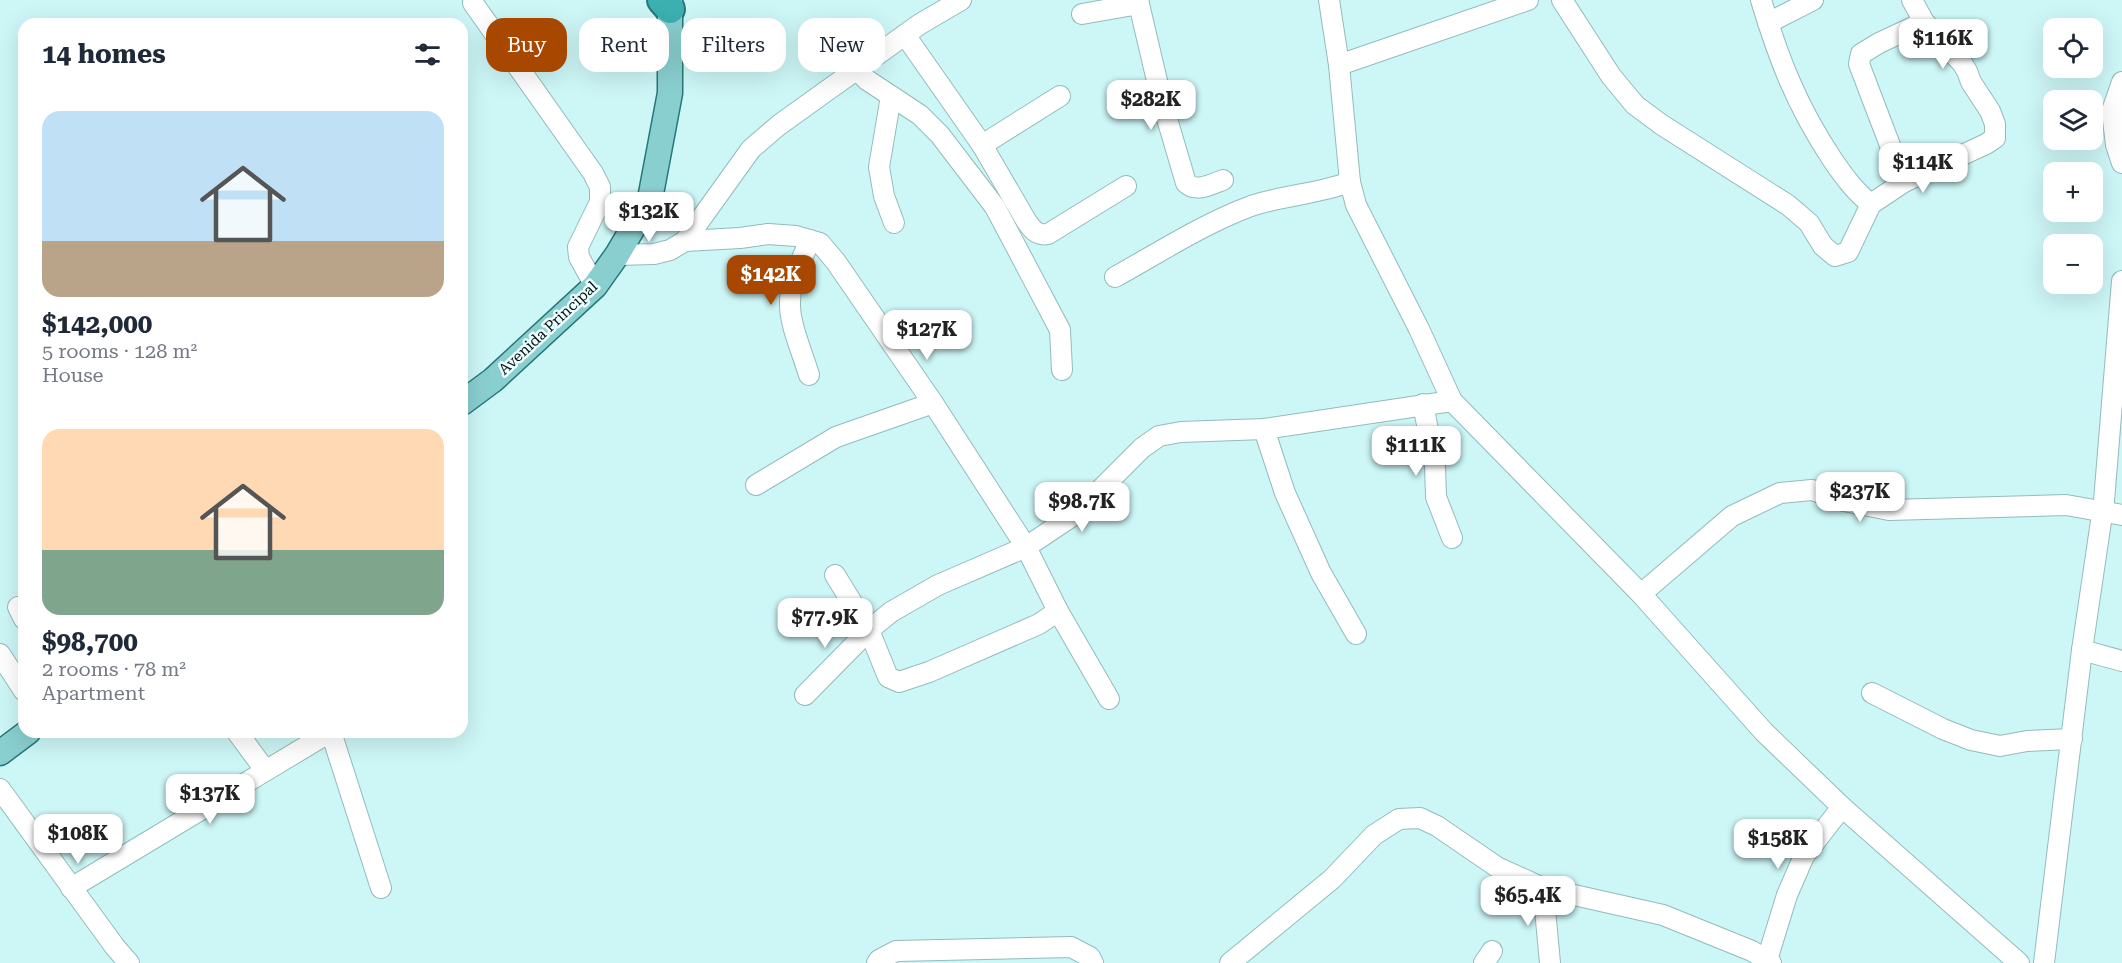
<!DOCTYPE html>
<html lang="en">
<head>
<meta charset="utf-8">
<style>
  :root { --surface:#fff; --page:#f6f6f7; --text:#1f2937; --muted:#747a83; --accent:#a84800 }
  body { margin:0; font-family:"Roboto Serif",serif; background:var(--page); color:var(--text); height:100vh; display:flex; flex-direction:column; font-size:22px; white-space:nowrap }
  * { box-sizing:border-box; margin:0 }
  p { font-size:20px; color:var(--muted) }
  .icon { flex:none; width:33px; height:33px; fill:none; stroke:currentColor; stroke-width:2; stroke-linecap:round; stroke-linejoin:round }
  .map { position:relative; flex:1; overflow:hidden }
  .side { position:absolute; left:18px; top:18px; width:450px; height:720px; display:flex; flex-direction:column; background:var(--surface); border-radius:18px; box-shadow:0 6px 24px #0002 }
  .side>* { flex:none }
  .banner { position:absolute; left:486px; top:18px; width:570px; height:54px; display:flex; gap:12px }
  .tools { position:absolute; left:2043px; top:18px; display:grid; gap:12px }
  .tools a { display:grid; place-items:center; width:60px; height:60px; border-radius:12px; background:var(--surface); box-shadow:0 6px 24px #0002; font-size:30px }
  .price { position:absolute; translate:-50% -51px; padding:0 14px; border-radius:12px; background:#fff; color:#222; font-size:20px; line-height:39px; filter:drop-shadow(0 2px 3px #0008) }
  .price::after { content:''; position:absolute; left:50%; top:36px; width:18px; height:14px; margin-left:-9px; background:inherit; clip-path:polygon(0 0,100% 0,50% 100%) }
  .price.selected { background:var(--accent); color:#fff }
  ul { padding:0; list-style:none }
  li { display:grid; align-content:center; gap:12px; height:318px; padding:0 24px }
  li span { display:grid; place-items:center; height:186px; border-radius:18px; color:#555 }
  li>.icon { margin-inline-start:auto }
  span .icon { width:108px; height:108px; fill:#fffc; stroke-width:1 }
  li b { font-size:26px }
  h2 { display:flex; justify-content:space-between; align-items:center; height:72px; padding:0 24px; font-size:26px }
  .tag { padding:0 21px; border-radius:18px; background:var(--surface); box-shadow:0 6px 24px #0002; font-size:21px; line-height:54px }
  .tag.selected { background:var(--accent); color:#fff }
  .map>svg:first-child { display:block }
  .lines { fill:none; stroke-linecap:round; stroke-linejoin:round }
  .minor-casing { stroke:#94bbbb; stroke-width:22 }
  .major-casing { stroke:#287778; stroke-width:27 }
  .highway-casing { stroke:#287778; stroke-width:32 }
  .minor { stroke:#fff; stroke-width:20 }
  .major { stroke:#8acfd0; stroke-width:24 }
  .highway { stroke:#3cafb1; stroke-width:28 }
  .labels { text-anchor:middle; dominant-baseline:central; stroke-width:5; stroke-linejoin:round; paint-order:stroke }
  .street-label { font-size:15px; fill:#020f0f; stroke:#edfefe }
</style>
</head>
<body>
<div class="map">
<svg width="2122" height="963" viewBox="0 0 2122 963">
  <rect width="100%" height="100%" fill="#cdf6f6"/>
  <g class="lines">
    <defs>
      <g id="minor">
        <path d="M 1138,0 L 1162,102 L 1186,183 C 1196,193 1212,184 1223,180"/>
        <path d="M 1329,0 L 1339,65 L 1350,182 L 1356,205 L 1419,329 L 1452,401 L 1641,594 L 1764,732 L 1842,807 L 2019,963"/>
        <path d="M 1562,0 L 1611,76 L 1635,105 L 1662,125 L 1788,205 L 1809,223 L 1823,246 L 1835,256 L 1848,252 L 1871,204 L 1904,182 L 1986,144 L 1995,138 L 1995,124 L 1990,111 L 1971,82 L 1967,71 L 1962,63 L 1924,22 L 1912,0"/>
        <path d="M 1761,0 C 1779,60 1797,106 1832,159 C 1843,175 1855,192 1871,204"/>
        <path d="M 473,3 L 593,173 L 600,187 L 600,202 L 578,247 L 579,257 L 595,286"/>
        <path d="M 1082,14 L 1139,4"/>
        <path d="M 1768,23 L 1813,0"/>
        <path d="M 905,35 L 982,145 L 1027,222 C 1033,230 1037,236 1048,234 L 1126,186"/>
        <path d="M 1339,65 L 1528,0"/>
        <path d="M 857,70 L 867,80 L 920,115 L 940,135 L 995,207 L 1060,330 L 1062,370"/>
        <path d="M 2122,82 L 2112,111 L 2116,145 L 2122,163"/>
        <path d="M 891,96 L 879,167 L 884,196 L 894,223"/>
        <path d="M 982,145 L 1060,96"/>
        <path d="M 1904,182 L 1859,64 L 1861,54 L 1879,43 L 1924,22"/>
        <path d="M 685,241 L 751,149 L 779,125 L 920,24 L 961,0"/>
        <path d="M 617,255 L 654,254 L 670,250 L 685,241 L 740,238 L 768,234 L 796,236 L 820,243 L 836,262 L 933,403 L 1026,547 L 1058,611 L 1109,699"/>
        <path d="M 1115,277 C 1160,252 1203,224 1251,206 C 1284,195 1318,194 1350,182"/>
        <path d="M 809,375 C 803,354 789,324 790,302 C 790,282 802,259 810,240"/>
        <path d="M 1423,404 L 1435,466 L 1436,497 L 1452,538"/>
        <path d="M 1264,429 L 1285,493 L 1321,573 L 1356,634"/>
        <path d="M 756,485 L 836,437 L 933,403"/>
        <path d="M 1641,594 L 1732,516 L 1780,493 L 1812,490 L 1844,501 L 1889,510 L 2066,505 L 2122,515"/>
        <path d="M 18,607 L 24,619"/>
        <path d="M 1058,611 L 1039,624 L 929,672 L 899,682 L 888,677 L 869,630 L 891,612 L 938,585 L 1026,547 L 1077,513 L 1142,448 L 1159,436 L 1181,432 L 1264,429 L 1452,401"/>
        <path d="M 2082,650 L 2122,661"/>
        <path d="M 0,654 L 24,691"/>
        <path d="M 1872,693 L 1943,729 L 1971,740 L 2000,746 L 2027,741 L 2072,739"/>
        <path d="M 805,695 L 869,630 L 835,575"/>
        <path d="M 237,732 L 265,770"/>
        <path d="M 331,732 L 381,888"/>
        <path d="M 0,789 L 115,947 L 129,963"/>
        <path d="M 71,888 L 330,732"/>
        <path d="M 1543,888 L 1550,963"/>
        <path d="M 1767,960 L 1787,895 L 1804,856 L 1842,807"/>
        <path d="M 877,963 L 879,960 L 896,951 L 1071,947 L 1090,957 L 1093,963"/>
        <path d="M 1230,963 L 1332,879 L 1374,835 L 1399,819 L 1420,818 L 1437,826 L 1497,867 L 1543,888 L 1663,915 L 1752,951 L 1771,963"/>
        <path d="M 1484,963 L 1492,951"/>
        <path d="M 2044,963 L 2082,650 L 2104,501 L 2122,281"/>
      </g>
      <g id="major">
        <path d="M 462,403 L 493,380 L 595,286 L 617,255 L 650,199 L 670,93 L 670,0"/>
        <path d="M 0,753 L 28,732"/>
      </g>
      <path id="highway" d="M 662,0 L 670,9"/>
    </defs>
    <use href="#minor" class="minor-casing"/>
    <use href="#major" class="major-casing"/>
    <use href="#highway" class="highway-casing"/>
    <use href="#minor" class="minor"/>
    <use href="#major" class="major"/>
    <use href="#highway" class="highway"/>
  </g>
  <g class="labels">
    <g class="street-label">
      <text transform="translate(548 328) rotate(-43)">Avenida Principal</text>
    </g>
  </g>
</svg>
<div class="tools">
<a><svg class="icon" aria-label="locate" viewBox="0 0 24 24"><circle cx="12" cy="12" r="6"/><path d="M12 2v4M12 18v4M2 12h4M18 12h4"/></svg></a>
<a><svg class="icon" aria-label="layers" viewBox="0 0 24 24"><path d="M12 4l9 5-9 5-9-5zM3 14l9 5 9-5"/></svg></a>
<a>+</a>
<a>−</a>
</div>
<b class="price" style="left:1943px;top:70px">$116K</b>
<b class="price" style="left:1151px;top:131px">$282K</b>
<b class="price" style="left:1923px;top:194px">$114K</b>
<b class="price" style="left:649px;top:243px">$132K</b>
<b class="price selected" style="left:771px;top:306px">$142K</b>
<b class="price" style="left:927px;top:361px">$127K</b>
<b class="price" style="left:1416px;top:477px">$111K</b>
<b class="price" style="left:1860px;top:523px">$237K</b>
<b class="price" style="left:1082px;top:533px">$98.7K</b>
<b class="price" style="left:825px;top:649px">$77.9K</b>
<b class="price" style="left:210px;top:825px">$137K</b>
<b class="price" style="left:78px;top:865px">$108K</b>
<b class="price" style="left:1778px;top:870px">$158K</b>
<b class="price" style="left:1528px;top:927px">$65.4K</b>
<div class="banner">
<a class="tag selected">Buy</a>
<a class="tag">Rent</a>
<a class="tag">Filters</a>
<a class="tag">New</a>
</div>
<section class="side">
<h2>14 homes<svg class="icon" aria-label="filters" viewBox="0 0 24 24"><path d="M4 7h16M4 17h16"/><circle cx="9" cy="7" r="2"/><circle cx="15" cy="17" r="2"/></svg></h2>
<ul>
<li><span style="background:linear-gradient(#bfe0f5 70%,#b9a48a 0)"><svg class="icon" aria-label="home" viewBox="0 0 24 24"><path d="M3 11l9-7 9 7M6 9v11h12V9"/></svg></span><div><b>$142,000</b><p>5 rooms · 128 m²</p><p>House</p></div></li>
<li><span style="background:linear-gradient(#ffd9b3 65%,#7fa58c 0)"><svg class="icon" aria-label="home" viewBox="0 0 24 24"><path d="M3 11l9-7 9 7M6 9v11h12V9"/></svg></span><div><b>$98,700</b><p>2 rooms · 78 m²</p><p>Apartment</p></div></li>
</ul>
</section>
</div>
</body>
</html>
